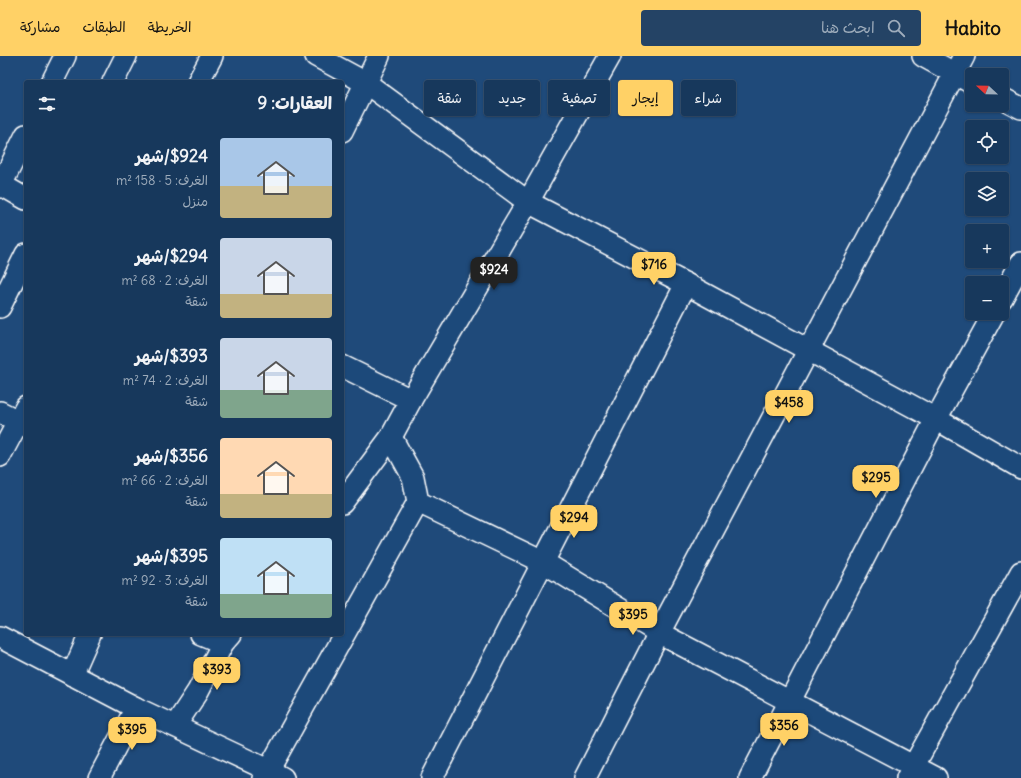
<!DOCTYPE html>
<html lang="ar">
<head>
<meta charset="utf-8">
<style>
  :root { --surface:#17385c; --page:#244365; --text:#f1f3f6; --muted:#9eacbb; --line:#365272; --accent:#ffd166 }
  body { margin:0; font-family:Delius,"Playpen Sans Arabic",sans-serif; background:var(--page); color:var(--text); direction:rtl; height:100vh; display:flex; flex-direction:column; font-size:15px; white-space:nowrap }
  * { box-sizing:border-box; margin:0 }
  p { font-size:13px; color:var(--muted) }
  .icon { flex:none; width:22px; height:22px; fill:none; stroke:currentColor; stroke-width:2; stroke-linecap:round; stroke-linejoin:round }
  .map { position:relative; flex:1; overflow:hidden; direction:ltr }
  .sheet { position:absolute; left:24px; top:24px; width:320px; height:556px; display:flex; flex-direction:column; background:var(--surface); border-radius:4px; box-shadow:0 1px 3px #0004,0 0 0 1px var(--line); direction:rtl }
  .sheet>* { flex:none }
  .guide { position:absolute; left:356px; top:24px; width:380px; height:36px; direction:rtl; display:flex; gap:8px }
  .needle { width:26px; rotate:292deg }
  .controls { position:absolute; left:965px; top:12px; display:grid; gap:8px }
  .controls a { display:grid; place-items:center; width:44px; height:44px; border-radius:4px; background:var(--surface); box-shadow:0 1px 3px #0004,0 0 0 1px var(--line); font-size:20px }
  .price { position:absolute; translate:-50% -34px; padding:0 9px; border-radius:8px; background:var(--accent); color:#111; font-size:13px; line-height:26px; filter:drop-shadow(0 1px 2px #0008) }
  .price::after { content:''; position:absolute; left:50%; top:24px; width:12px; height:9px; margin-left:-6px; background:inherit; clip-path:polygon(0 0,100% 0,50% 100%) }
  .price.active { background:#222; color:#fff }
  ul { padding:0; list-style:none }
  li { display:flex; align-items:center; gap:12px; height:100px; padding:0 12px }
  li span { display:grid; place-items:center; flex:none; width:112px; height:80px; border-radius:4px; color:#555 }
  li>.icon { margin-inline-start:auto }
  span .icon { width:48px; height:48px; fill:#fffc; stroke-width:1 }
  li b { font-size:17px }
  h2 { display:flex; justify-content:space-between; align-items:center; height:48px; padding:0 12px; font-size:17px }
  .tag { padding:0 14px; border-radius:4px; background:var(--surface); box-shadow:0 1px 3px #0004,0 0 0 1px var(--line); font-size:14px; line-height:36px }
  .tag.active { background:var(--accent); color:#111 }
  header { display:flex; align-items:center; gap:24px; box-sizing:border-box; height:56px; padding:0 20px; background:var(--accent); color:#111 }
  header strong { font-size:19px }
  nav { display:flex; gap:22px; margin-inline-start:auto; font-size:14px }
  .search { width:280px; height:36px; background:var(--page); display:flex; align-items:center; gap:10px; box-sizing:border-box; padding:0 14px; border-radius:4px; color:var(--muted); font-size:15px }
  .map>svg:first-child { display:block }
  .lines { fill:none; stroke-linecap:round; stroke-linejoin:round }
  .minor-casing { stroke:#fff; stroke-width:24 }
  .minor { stroke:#1f4a7a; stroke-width:21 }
</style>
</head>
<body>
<header>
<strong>Habito</strong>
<div class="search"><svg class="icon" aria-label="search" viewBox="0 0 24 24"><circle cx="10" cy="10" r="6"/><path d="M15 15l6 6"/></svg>ابحث هنا</div>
<nav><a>الخريطة</a><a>الطبقات</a><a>مشاركة</a></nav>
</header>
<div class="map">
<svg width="1021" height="722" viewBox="0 0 1021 722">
  <rect width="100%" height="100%" fill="#1f4a7a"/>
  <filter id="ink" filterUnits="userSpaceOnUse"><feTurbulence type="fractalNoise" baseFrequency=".025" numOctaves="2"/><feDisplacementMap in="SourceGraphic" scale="8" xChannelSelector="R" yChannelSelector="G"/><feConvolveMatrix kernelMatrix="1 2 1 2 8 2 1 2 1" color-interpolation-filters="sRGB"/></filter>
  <g filter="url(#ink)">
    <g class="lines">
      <defs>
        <g id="minor">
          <path d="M 316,0 L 366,27 L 528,146 L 686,228 L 936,363 L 1021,412"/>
          <path d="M 923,0 L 972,27"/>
          <path d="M 52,26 L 65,0"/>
          <path d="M 113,26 L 126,0"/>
          <path d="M 198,26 L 212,0"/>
          <path d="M 1002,42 L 1021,52"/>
          <path d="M 342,75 L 379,0"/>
          <path d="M 0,128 L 26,143"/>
          <path d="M 0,131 L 26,79"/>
          <path d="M 1002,242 L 1021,207"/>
          <path d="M 0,251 L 26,198"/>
          <path d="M 342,310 L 411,344"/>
          <path d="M 0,356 L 26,369"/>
          <path d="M 391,381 L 413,421 L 418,446 L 543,506 L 659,577 L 936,722"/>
          <path d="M 0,400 L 26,351"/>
          <path d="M 342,447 L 391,381 L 411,344 L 528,146 L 610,0"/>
          <path d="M 201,578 L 223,587"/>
          <path d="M 0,581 L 136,652 L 268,714 L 283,722"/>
          <path d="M 72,619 L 90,578"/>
          <path d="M 175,670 L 198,635 L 223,587 L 231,578"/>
          <path d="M 99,722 L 136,652"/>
          <path d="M 264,722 L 418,446"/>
          <path d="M 432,722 L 686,228"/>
          <path d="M 585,722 L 659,577 L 964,0"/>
          <path d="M 750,722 L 936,363 L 994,257"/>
          <path d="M 907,722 L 1021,516"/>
        </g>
      </defs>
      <use href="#minor" class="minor-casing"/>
      <use href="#minor" class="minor"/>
    </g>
  </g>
</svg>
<div class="controls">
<a><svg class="needle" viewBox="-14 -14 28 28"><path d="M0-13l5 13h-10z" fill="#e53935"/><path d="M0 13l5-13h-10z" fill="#9eacbb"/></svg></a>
<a><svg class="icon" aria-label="locate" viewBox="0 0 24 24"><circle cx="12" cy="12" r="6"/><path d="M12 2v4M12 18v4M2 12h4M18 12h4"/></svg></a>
<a><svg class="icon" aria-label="layers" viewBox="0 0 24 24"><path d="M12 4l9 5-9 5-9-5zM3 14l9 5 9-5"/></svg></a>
<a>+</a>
<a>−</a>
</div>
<b class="price" style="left:654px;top:230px">$716</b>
<b class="price active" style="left:494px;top:235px">$924</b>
<b class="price" style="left:789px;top:368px">$458</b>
<b class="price" style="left:876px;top:443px">$295</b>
<b class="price" style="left:574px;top:483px">$294</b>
<b class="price" style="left:633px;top:580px">$395</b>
<b class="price" style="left:217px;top:635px">$393</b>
<b class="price" style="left:784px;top:691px">$356</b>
<b class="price" style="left:132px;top:695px">$395</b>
<div class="guide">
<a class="tag">شراء</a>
<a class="tag active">إيجار</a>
<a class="tag">تصفية</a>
<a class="tag">جديد</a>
<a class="tag">شقة</a>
</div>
<section class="sheet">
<h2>العقارات: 9<svg class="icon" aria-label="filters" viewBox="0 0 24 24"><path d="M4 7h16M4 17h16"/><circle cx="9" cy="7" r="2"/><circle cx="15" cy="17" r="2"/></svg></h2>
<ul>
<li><span style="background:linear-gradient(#a9c7e8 60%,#c2b280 0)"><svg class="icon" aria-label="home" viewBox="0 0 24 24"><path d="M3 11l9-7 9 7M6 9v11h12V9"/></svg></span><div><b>$924/شهر</b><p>الغرف: 5 · 158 m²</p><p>منزل</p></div></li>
<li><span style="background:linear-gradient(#c9d6e8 70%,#c2b280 0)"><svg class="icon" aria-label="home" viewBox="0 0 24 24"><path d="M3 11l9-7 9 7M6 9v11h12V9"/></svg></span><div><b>$294/شهر</b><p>الغرف: 2 · 68 m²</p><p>شقة</p></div></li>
<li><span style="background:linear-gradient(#c9d6e8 65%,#7fa58c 0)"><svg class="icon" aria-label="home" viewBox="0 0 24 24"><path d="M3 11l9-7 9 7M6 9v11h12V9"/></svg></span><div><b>$393/شهر</b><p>الغرف: 2 · 74 m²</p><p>شقة</p></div></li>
<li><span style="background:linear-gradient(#ffd9b3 70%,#c2b280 0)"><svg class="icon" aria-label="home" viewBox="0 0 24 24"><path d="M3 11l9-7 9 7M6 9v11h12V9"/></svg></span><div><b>$356/شهر</b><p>الغرف: 2 · 66 m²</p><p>شقة</p></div></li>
<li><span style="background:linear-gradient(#bfe0f5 70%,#7fa58c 0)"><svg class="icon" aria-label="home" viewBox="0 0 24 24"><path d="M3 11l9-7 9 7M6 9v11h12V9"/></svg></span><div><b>$395/شهر</b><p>الغرف: 3 · 92 m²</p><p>شقة</p></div></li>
</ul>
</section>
</div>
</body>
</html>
